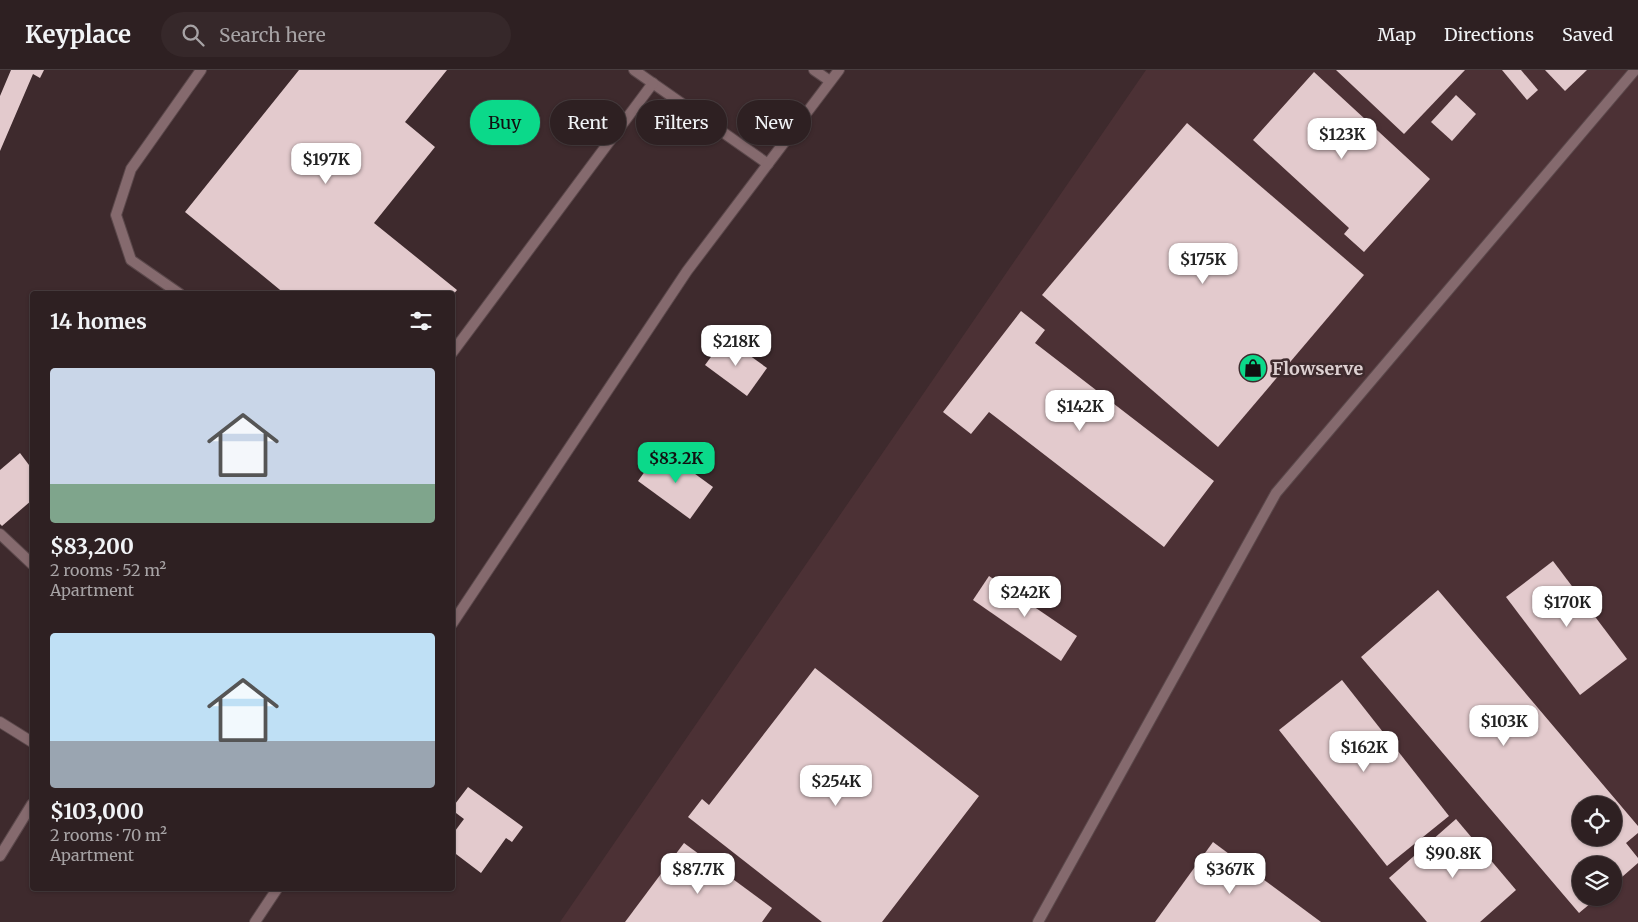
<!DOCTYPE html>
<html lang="en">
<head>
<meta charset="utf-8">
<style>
  :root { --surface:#2e2022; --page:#36282a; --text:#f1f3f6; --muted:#a7a3a5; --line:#493e40; --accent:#0bd98a }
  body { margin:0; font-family:Merriweather,serif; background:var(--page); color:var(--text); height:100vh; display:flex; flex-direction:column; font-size:19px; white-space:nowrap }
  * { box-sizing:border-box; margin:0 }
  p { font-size:16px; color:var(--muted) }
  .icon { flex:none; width:28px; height:28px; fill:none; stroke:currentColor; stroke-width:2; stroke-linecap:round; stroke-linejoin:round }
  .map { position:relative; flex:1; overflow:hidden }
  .details { position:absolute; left:30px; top:221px; width:425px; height:600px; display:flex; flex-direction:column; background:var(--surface); border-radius:5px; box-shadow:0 1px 4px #0004,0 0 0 1px var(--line) }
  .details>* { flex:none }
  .banner { position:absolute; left:470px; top:30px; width:475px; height:45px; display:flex; gap:10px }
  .buttons { position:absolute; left:1572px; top:726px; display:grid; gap:10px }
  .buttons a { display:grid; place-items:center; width:50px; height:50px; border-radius:50%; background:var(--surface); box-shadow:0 1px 4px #0004,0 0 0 1px var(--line); font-size:25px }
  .price { position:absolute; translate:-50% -42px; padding:0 11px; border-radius:10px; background:#fff; color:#222; font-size:16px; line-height:32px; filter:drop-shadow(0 1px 2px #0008) }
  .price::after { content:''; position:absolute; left:50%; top:30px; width:15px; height:11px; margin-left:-8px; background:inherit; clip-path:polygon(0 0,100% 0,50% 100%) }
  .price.on { background:var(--accent); color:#111 }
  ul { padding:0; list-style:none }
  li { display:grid; align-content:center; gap:10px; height:265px; padding:0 20px }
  li span { display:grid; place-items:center; height:155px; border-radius:5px; color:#555 }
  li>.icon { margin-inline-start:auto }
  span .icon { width:90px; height:90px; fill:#fffc; stroke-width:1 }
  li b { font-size:21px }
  h2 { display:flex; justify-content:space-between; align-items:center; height:60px; padding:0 20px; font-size:21px }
  .pill { padding:0 18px; border-radius:22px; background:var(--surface); box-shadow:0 1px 4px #0004,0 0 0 1px var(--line); font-size:18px; line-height:45px }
  .pill.on { background:var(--accent); color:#111 }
  header { display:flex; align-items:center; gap:30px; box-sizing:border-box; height:70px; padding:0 25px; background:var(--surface); border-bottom:1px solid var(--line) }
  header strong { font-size:24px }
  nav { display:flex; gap:28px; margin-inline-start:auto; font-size:18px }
  .search { width:350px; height:45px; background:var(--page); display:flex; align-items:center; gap:12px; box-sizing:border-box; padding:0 18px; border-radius:28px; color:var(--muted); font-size:19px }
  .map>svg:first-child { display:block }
  .built { fill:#4c3135; fill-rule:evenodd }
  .building { fill:#e3cacd; fill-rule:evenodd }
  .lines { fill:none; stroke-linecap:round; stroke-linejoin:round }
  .lane-casing { stroke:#5b484b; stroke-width:12 }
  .street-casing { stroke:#5b484b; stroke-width:12 }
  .lane { stroke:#856a6e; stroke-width:10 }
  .street { stroke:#856a6e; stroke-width:10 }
  .labels { text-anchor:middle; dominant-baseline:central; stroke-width:5; stroke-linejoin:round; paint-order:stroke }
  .poi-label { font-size:18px; font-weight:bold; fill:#ddd0d1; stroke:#3e2a2d; text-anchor:start }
</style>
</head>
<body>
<header>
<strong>Keyplace</strong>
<div class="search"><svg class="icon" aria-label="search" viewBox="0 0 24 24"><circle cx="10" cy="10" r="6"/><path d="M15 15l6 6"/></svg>Search here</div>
<nav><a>Map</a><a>Directions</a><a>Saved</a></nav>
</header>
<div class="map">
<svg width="1638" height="852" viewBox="0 0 1638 852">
  <rect width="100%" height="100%" fill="#3e2a2d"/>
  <path class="built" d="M 1146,0 L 1638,0 L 1638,852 L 560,852 ZM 1581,735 L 1614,735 L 1614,768 L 1581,768 ZM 1581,795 L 1614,795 L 1614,828 L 1581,828 Z"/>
  <g class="building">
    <path d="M 11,0 L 44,0 L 40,8 L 33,4 L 0,81 L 0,26 Z"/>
    <path d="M 299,0 L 447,0 L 405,52 L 435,77 L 374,153 L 457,220 L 452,226 L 452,224 L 285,224 L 185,142 Z"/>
    <path d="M 1336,0 L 1465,0 L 1404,64 Z"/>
    <path d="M 1502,0 L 1521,0 L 1538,20 L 1527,30 Z"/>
    <path d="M 1545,0 L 1587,0 L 1565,21 Z"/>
    <path d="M 1314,2 L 1430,109 L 1364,182 L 1344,164 L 1349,158 L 1253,70 Z"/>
    <path d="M 1456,25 L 1476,44 L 1452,71 L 1431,52 Z"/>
    <path d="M 1187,53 L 1364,205 L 1218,377 L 1042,225 Z"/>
    <path d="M 1021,241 L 1045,260 L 1035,273 L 1214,411 L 1164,477 L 989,342 L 971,364 L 943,342 Z"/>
    <path d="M 725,268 L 767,298 L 747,326 L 705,295 Z"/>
    <path d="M 661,379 L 713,417 L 690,449 L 638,411 Z"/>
    <path d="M 20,383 L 32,399 L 32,430 L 2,456 L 0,454 L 0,400 Z"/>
    <path d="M 1553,491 L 1627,589 L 1580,625 L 1506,527 Z"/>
    <path d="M 989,506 L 1077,566 L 1061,591 L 973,530 Z"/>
    <path d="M 1438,520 L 1638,756 L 1638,763 L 1626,773 L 1638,788 L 1638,793 L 1614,814 L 1614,795 L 1581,795 L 1581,828 L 1597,828 L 1579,843 L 1361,587 ZM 1581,735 L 1614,735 L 1614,768 L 1581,768 Z"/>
    <path d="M 815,598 L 979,726 L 882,852 L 822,852 L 688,747 L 702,729 L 709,735 Z"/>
    <path d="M 1342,610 L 1449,746 L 1387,796 L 1279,660 Z"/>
    <path d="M 468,717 L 523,757 L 512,772 L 506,768 L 481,803 L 452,781 L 452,765 L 464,749 L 452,740 L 452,738 Z"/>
    <path d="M 1456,749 L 1516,820 L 1480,852 L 1427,852 L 1389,808 Z"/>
    <path d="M 1213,772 L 1321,852 L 1155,852 Z"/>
    <path d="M 684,773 L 772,838 L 762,852 L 625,852 Z"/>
  </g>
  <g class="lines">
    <defs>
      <g id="lane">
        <path d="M 634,0 L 768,94"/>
        <path d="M 180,224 L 131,190 L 116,145 L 131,99 L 201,0"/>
        <path d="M 452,283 L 653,13"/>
      </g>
      <g id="street">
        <path d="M 814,0 L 830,11"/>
        <path d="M 0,464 L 32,494"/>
        <path d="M 452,554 L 687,201 L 839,0"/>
        <path d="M 0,652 L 32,672"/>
        <path d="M 0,786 L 32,734"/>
        <path d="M 255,852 L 277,819"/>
        <path d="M 1038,852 L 1276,423 L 1635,0"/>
      </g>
    </defs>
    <use href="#lane" class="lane-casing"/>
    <use href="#street" class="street-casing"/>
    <use href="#lane" class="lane"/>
    <use href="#street" class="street"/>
  </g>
  <defs>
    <symbol id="shop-disc" viewBox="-11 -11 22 22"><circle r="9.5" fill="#0bd98a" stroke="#3e2a2d"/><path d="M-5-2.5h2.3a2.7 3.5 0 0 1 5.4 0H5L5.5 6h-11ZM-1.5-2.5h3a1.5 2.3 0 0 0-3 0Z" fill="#111"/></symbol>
  </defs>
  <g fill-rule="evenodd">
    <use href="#shop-disc" x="1237" y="282" width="32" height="32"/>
  </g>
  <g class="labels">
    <g class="poi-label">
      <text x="1272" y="298">Flowserve</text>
    </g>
  </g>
</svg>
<div class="buttons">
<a><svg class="icon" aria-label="locate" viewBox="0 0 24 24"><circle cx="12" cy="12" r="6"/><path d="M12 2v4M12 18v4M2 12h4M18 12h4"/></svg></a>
<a><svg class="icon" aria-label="layers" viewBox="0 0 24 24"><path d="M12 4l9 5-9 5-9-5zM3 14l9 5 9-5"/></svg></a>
</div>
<b class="price" style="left:1342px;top:90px">$123K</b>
<b class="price" style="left:326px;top:115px">$197K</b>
<b class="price" style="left:1203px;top:215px">$175K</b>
<b class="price" style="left:736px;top:297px">$218K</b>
<b class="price" style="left:1080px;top:362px">$142K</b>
<b class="price on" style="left:676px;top:414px">$83.2K</b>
<b class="price" style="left:1025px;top:548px">$242K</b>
<b class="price" style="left:1567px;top:558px">$170K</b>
<b class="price" style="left:1504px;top:677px">$103K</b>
<b class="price" style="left:1364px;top:703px">$162K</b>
<b class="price" style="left:836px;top:737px">$254K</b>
<b class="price" style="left:1453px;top:809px">$90.8K</b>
<b class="price" style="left:698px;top:825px">$87.7K</b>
<b class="price" style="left:1230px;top:825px">$367K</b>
<div class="banner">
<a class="pill on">Buy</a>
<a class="pill">Rent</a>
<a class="pill">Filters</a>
<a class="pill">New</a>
</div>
<section class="details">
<h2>14 homes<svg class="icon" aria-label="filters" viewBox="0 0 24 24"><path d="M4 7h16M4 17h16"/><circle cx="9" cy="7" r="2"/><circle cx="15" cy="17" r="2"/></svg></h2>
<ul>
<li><span style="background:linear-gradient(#c9d6e8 75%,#7fa58c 0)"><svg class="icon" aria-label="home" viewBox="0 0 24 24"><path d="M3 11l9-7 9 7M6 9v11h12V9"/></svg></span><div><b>$83,200</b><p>2 rooms · 52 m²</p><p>Apartment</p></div></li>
<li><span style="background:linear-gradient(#bfe0f5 70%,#9aa5b1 0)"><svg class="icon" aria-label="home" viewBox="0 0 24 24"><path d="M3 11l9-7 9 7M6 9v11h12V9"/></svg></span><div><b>$103,000</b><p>2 rooms · 70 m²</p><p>Apartment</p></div></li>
</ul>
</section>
</div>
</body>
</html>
